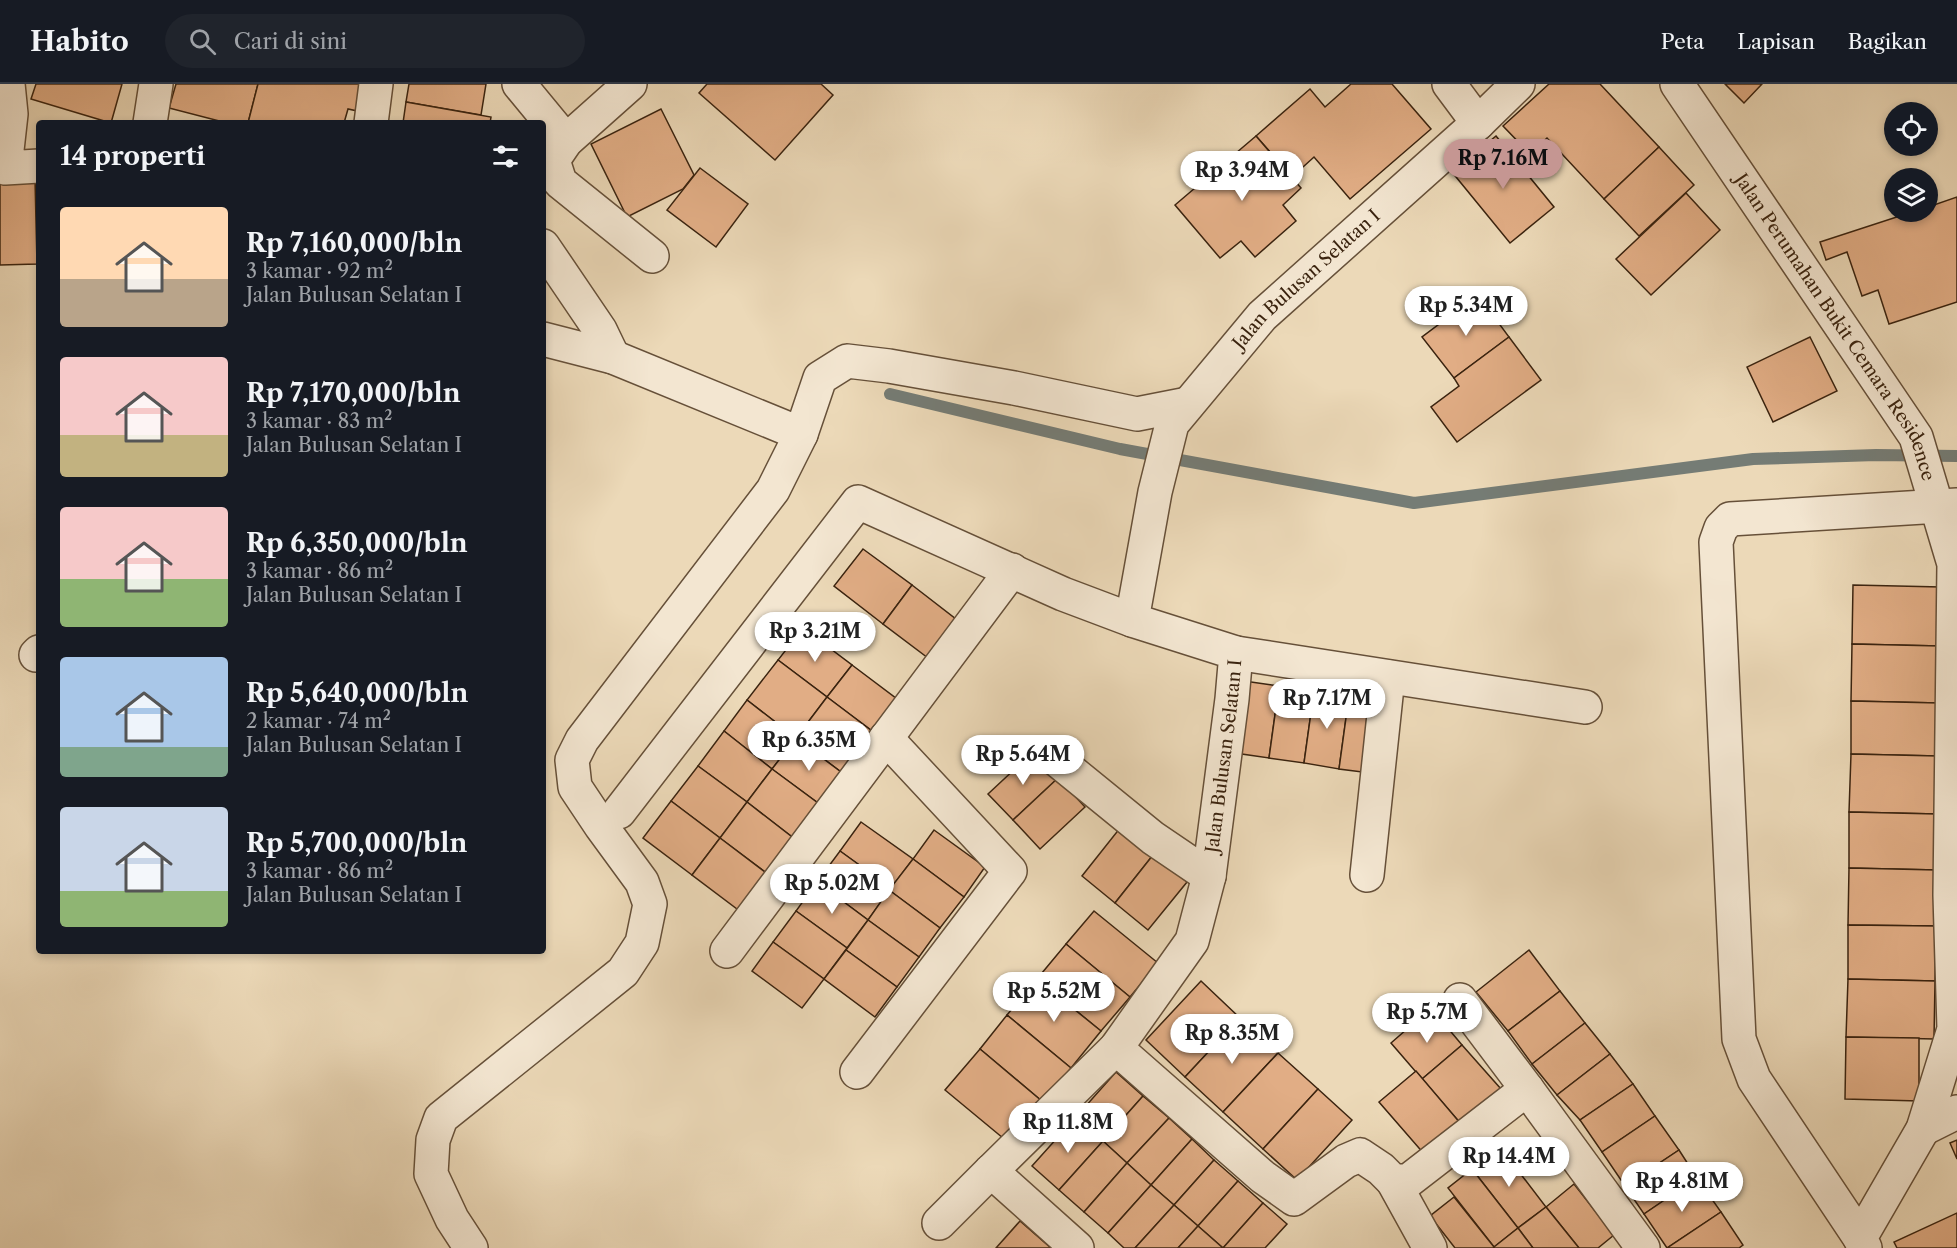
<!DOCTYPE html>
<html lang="id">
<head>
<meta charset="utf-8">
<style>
  :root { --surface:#171b24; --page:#20242c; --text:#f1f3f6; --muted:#9ea1a6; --line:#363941; --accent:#c59692 }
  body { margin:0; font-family:"Libre Caslon Text",serif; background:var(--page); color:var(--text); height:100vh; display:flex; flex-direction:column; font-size:22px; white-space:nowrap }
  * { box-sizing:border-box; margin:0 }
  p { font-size:20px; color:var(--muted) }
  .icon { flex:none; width:33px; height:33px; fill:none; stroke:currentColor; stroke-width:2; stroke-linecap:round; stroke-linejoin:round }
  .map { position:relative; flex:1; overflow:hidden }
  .details { position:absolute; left:36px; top:36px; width:510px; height:834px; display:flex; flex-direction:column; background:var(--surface); border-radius:6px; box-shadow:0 3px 9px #0003 }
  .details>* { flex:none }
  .fabs { position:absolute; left:1884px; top:18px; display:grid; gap:12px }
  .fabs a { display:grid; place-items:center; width:54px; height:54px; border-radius:50%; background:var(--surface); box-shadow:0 3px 9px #0003; font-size:30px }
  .price { position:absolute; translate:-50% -51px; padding:0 14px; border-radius:21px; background:#fff; color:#222; font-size:20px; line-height:39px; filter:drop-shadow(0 2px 3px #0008) }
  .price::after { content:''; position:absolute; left:50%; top:36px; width:18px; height:14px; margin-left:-9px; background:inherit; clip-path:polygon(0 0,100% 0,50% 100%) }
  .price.on { background:var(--accent); color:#111 }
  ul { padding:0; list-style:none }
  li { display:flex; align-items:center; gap:18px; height:150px; padding:0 24px }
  li span { display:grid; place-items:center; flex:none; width:168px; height:120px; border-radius:6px; color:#555 }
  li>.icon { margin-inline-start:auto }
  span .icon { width:72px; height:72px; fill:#fffc; stroke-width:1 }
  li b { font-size:26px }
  h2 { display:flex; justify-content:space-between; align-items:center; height:72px; padding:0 24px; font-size:26px }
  header { display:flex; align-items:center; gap:36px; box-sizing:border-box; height:84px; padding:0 30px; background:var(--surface); border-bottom:2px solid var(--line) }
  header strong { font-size:28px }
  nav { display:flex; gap:33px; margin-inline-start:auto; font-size:21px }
  .search { width:420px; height:54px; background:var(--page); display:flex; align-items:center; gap:15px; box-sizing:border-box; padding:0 21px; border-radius:33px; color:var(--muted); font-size:22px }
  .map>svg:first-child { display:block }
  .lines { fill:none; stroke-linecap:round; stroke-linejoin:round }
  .stream { stroke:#757c75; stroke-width:12 }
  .building { fill:#e1ad85; stroke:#3a230f; stroke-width:1.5 }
  .street-casing { stroke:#665039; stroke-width:36 }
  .street { stroke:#f3e6d1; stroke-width:33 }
  .labels { text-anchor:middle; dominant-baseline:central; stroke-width:4.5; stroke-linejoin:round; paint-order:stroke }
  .street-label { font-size:18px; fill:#3a230f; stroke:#f3e6d1 }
</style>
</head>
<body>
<header>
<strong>Habito</strong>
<div class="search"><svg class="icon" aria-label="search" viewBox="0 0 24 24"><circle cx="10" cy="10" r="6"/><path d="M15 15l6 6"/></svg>Cari di sini</div>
<nav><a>Peta</a><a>Lapisan</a><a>Bagikan</a></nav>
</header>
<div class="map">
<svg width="1957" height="1164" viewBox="0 0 1957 1164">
  <rect width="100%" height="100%" fill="#ecd9b8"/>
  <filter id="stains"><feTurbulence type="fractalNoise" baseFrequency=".00333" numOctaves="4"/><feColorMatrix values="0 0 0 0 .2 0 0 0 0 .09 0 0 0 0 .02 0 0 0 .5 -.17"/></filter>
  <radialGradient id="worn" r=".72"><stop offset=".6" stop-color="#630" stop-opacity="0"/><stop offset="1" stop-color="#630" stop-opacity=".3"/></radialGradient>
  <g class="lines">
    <path class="stream" d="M 890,310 L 1120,365 L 1414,419 L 1753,375 L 1876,371 L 1957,372"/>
  </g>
  <g class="building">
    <path d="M 36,0 L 122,0 L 111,39 L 31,15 Z"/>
    <path d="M 176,0 L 258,0 L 248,39 L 227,39 L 169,24 Z"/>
    <path d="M 258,0 L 369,0 L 362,28 L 348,25 L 344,39 L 248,39 Z"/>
    <path d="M 409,0 L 486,0 L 481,31 L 406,18 Z"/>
    <path d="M 707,0 L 821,0 L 833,11 L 775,76 L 699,9 Z"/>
    <path d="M 1351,0 L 1392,0 L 1431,45 L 1350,115 L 1314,73 L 1292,93 L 1256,52 L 1310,5 L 1325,23 Z"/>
    <path d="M 1549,0 L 1600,0 L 1659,63 L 1604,115 L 1547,54 L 1530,70 L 1503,42 Z"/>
    <path d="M 1725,0 L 1762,0 L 1744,19 Z"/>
    <path d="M 406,18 L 491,33 L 490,39 L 403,39 Z"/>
    <path d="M 661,25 L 694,91 L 683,105 L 627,133 L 591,60 Z"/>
    <path d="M 1256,52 L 1301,104 L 1283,121 L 1296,137 L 1255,173 L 1241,157 L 1220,174 L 1175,121 Z"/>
    <path d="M 1496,52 L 1554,123 L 1510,159 L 1452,88 Z"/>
    <path d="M 1659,63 L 1694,101 L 1639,152 L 1604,115 Z"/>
    <path d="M 700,84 L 748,120 L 716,163 L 667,126 Z"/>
    <path d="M 39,94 L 39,180 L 37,180 L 35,95 Z"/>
    <path d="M 0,95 L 35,95 L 37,180 L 0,181 Z"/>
    <path d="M 1686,109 L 1720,146 L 1651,211 L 1616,175 Z"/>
    <path d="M 1957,113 L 1957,218 L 1889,240 L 1878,206 L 1862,212 L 1847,168 L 1826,176 L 1820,158 L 1912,128 L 1928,128 L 1928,123 Z"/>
    <path d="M 1478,211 L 1509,253 L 1454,294 L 1422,253 Z"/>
    <path d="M 1509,253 L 1541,296 L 1457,358 L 1431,323 L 1459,302 L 1454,294 Z"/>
    <path d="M 1810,253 L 1837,307 L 1773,338 L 1747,283 Z"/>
    <path d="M 863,465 L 912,501 L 883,540 L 834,502 Z"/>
    <path d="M 912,501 L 961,539 L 932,577 L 883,540 Z"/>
    <path d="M 1853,501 L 1941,503 L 1940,562 L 1852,560 Z"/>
    <path d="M 803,544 L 852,581 L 827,613 L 778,576 Z"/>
    <path d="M 1852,560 L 1940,562 L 1939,619 L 1851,617 Z"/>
    <path d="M 778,576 L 827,613 L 796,654 L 747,616 Z"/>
    <path d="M 852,581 L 901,618 L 876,650 L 827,613 Z"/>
    <path d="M 1244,597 L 1279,602 L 1269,674 L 1235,669 Z"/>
    <path d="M 1279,602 L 1314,607 L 1304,679 L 1269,674 Z"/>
    <path d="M 1314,607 L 1349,612 L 1339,685 L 1304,679 Z"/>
    <path d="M 1349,612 L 1380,617 L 1370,689 L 1339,685 Z"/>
    <path d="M 827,613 L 876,650 L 845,691 L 796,654 Z"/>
    <path d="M 747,616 L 796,654 L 772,685 L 724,647 Z"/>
    <path d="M 1851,617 L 1939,619 L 1938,672 L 1851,670 Z"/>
    <path d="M 724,647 L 772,685 L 747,718 L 698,682 Z"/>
    <path d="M 796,654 L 845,691 L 822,722 L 772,685 Z"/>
    <path d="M 1033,668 L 1058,694 L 1013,736 L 988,710 Z"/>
    <path d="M 1851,670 L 1938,672 L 1937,730 L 1849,728 Z"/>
    <path d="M 698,682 L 747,718 L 720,754 L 671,717 Z"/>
    <path d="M 772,685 L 822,722 L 796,756 L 747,718 Z"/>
    <path d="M 1058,694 L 1085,723 L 1040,765 L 1013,736 Z"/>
    <path d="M 671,717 L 720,754 L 692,791 L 643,754 Z"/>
    <path d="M 747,718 L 796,756 L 769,791 L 720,754 Z"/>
    <path d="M 1849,728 L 1937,730 L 1937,786 L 1849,784 Z"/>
    <path d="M 861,738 L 913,775 L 891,804 L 840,767 Z"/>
    <path d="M 1120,744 L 1153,771 L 1115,819 L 1082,792 Z"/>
    <path d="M 934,746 L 985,783 L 964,813 L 913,775 Z"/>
    <path d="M 720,754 L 769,791 L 741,828 L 692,791 Z"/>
    <path d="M 840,767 L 891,804 L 868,836 L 817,798 Z"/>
    <path d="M 1153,771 L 1187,798 L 1148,846 L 1115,819 Z"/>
    <path d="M 913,775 L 964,813 L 940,844 L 889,806 Z"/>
    <path d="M 1849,784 L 1937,786 L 1936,842 L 1848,841 Z"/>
    <path d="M 817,798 L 868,836 L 847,864 L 796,827 Z"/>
    <path d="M 889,806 L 940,844 L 919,873 L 868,836 Z"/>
    <path d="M 796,827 L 847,864 L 824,895 L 773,858 Z"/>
    <path d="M 1094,827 L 1158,879 L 1130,913 L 1066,860 Z"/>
    <path d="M 868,836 L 919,873 L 897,903 L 846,866 Z"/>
    <path d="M 1848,841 L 1936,842 L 1935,897 L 1848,895 Z"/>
    <path d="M 773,858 L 824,895 L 802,924 L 752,887 Z"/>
    <path d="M 1066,860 L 1130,913 L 1101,947 L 1037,895 Z"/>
    <path d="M 846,866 L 897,903 L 875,933 L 824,895 Z"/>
    <path d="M 1529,866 L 1560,907 L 1508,947 L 1476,908 Z"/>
    <path d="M 1037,895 L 1101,947 L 1071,984 L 1007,931 Z"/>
    <path d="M 1848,895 L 1935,897 L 1934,955 L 1846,953 Z"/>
    <path d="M 1201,897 L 1240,934 L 1185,993 L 1146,956 Z"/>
    <path d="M 1560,907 L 1585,939 L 1532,980 L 1508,947 Z"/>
    <path d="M 1431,924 L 1462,961 L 1422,995 L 1391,959 Z"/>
    <path d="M 1007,931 L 1071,984 L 1043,1018 L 980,965 Z"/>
    <path d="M 1240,934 L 1278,969 L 1223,1028 L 1185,993 Z"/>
    <path d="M 1585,939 L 1610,970 L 1557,1011 L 1532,980 Z"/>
    <path d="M 1846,953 L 1919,954 L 1919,1017 L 1845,1015 Z"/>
    <path d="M 1462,961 L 1501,1005 L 1461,1040 L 1422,995 Z"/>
    <path d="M 980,965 L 1043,1018 L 1009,1059 L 945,1006 Z"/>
    <path d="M 1278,969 L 1318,1005 L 1263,1065 L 1223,1028 Z"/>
    <path d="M 1610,970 L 1633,1000 L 1580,1036 L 1557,1011 Z"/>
    <path d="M 1416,987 L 1461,1040 L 1425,1071 L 1379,1018 Z"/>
    <path d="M 1116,988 L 1143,1012 L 1103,1057 L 1076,1033 Z"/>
    <path d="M 1633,1000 L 1655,1032 L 1602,1068 L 1580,1036 Z"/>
    <path d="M 1318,1005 L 1352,1036 L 1297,1096 L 1263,1065 Z"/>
    <path d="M 1143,1012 L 1169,1034 L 1127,1079 L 1103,1057 Z"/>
    <path d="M 1655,1032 L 1679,1066 L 1625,1102 L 1602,1068 Z"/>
    <path d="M 1076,1033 L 1103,1057 L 1059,1106 L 1032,1082 Z"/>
    <path d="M 1169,1034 L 1192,1055 L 1151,1101 L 1127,1079 Z"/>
    <path d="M 1192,1055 L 1214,1076 L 1174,1121 L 1151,1101 Z"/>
    <path d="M 1957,1056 L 1957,1075 L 1950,1059 Z"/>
    <path d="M 1103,1057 L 1127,1079 L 1084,1128 L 1059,1106 Z"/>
    <path d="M 1500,1063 L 1546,1123 L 1518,1144 L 1472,1085 Z"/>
    <path d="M 1679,1066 L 1697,1094 L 1644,1130 L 1625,1102 Z"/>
    <path d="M 1214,1076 L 1238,1097 L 1198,1142 L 1174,1121 Z"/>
    <path d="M 1127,1079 L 1151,1101 L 1108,1149 L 1084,1128 Z"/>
    <path d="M 1472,1085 L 1518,1144 L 1494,1163 L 1448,1104 Z"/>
    <path d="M 1697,1094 L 1721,1128 L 1667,1164 L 1644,1130 Z"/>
    <path d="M 1238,1097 L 1263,1119 L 1223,1164 L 1198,1142 Z"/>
    <path d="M 1574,1100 L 1614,1151 L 1598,1164 L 1579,1164 L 1546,1123 Z"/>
    <path d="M 1151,1101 L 1174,1121 L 1135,1164 L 1124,1164 L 1108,1149 Z"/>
    <path d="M 1454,1113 L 1494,1163 L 1493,1164 L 1455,1164 L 1430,1132 Z"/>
    <path d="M 1263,1119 L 1287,1140 L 1265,1164 L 1223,1164 Z"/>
    <path d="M 1174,1121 L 1198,1142 L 1178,1164 L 1135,1164 Z"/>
    <path d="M 1546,1123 L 1579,1164 L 1533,1164 L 1518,1144 Z"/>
    <path d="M 1721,1128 L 1743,1161 L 1739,1164 L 1667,1164 Z"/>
    <path d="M 1957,1129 L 1957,1164 L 1897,1164 L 1894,1158 Z"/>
    <path d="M 1020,1137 L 1051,1164 L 996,1164 Z"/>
    <path d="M 1198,1142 L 1223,1164 L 1178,1164 Z"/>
    <path d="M 1518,1144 L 1533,1164 L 1495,1164 L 1494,1163 Z"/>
  </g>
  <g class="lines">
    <defs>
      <g id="street">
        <path d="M 8,0 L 11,30 L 5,84 L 39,82"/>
        <path d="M 519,0 L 566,57"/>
        <path d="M 630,0 L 566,57 L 553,76 L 560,98 L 652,172"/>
        <path d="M 1449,0 L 1478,39"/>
        <path id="s1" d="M 1677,0 L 1916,353 L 1954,480 L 1950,811 L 1954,945 L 1923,1045 L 1860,1154 L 1865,1164"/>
        <path d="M 150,39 L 156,0"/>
        <path d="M 371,39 L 376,0"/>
        <path d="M 543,162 L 600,246 L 613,273"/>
        <path d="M 543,255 L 613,273 L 801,350 L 820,294 L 847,277 L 889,282 L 1014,304 L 1137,330 L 1188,320"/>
        <path d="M 1236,569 L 1585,623"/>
        <path d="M 36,571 L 39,568"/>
        <path d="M 1051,671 L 1153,754 L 1209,792"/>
        <path d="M 619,728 L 858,418 L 1063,510 L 1132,536"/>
        <path d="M 1367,791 L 1388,593"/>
        <path d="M 727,867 L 1012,486"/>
        <path d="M 1116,964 L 1263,1093 L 1294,1115 L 1346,1077 L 1360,1071 L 1381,1085 L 1393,1097 L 1408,1097 L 1527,1005 L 1460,916"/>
        <path d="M 857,988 L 1010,787 L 886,654"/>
        <path d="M 1527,1005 L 1643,1164"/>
        <path d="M 1923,1045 L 1957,1028"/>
        <path d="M 1393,1097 L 1430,1164"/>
        <path d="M 939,1139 L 991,1087"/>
        <path d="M 1860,1154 L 1754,995 L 1739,955 L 1716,458 L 1721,444 L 1730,435 L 1957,421"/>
        <path d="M 471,1164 L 452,1135 L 431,1090 L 433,1056 L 441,1034 L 623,888 L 642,859 L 650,820 L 642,798 L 601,742 L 575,703 L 572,676 L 582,656 L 773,406 L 801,350"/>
        <path id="s2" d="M 1077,1164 L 991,1087 L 1116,964 L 1192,857 L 1209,792 L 1232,615 L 1236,569 L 1132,536 L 1155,408 L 1172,340 L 1262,232 L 1478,39 L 1518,0"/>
      </g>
    </defs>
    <use href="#street" class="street-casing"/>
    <use href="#street" class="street"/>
  </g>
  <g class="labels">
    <g class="street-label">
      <text stroke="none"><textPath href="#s2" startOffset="1221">Jalan Bulusan Selatan I</textPath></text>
      <text stroke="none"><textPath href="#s1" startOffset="291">Jalan Perumahan Bukit Cemara Residence</textPath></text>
      <text stroke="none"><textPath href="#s2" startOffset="610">Jalan Bulusan Selatan I</textPath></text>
    </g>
  </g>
  <rect width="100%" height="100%" filter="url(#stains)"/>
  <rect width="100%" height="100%" fill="url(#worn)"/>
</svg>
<div class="fabs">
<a><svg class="icon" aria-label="locate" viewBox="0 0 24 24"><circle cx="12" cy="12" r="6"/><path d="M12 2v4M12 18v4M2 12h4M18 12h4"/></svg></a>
<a><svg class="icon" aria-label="layers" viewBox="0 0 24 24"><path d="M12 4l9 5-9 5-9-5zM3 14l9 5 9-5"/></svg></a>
</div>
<b class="price on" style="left:1503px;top:106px">Rp 7.16M</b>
<b class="price" style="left:1242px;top:118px">Rp 3.94M</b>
<b class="price" style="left:1466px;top:253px">Rp 5.34M</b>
<b class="price" style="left:815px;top:579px">Rp 3.21M</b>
<b class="price" style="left:1327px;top:646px">Rp 7.17M</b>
<b class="price" style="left:809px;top:688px">Rp 6.35M</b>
<b class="price" style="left:1023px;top:702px">Rp 5.64M</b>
<b class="price" style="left:832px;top:831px">Rp 5.02M</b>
<b class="price" style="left:1054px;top:939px">Rp 5.52M</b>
<b class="price" style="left:1427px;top:960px">Rp 5.7M</b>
<b class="price" style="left:1232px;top:981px">Rp 8.35M</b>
<b class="price" style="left:1068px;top:1070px">Rp 11.8M</b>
<b class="price" style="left:1509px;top:1104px">Rp 14.4M</b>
<b class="price" style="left:1682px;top:1129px">Rp 4.81M</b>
<section class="details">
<h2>14 properti<svg class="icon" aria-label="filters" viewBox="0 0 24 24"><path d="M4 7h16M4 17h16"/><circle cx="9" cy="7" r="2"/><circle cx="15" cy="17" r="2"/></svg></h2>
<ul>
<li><span style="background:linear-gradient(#ffd9b3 60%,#b9a48a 0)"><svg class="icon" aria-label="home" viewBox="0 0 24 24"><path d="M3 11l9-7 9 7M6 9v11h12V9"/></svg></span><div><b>Rp 7,160,000/bln</b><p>3 kamar · 92 m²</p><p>Jalan Bulusan Selatan I</p></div></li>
<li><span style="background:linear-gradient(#f6c9c9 65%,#c2b280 0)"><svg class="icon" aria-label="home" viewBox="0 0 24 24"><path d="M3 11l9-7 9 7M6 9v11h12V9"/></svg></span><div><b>Rp 7,170,000/bln</b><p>3 kamar · 83 m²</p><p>Jalan Bulusan Selatan I</p></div></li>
<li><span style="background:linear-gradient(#f6c9c9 60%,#8fb573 0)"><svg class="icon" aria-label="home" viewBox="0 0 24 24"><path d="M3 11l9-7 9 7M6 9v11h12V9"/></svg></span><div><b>Rp 6,350,000/bln</b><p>3 kamar · 86 m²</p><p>Jalan Bulusan Selatan I</p></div></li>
<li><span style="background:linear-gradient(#a9c7e8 75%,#7fa58c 0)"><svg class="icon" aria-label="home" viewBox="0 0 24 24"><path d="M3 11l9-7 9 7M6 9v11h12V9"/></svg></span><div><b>Rp 5,640,000/bln</b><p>2 kamar · 74 m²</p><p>Jalan Bulusan Selatan I</p></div></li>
<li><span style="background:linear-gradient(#c9d6e8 70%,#8fb573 0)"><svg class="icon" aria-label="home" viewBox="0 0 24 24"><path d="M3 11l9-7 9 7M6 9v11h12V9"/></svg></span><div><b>Rp 5,700,000/bln</b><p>3 kamar · 86 m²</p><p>Jalan Bulusan Selatan I</p></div></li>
</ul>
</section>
</div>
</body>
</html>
